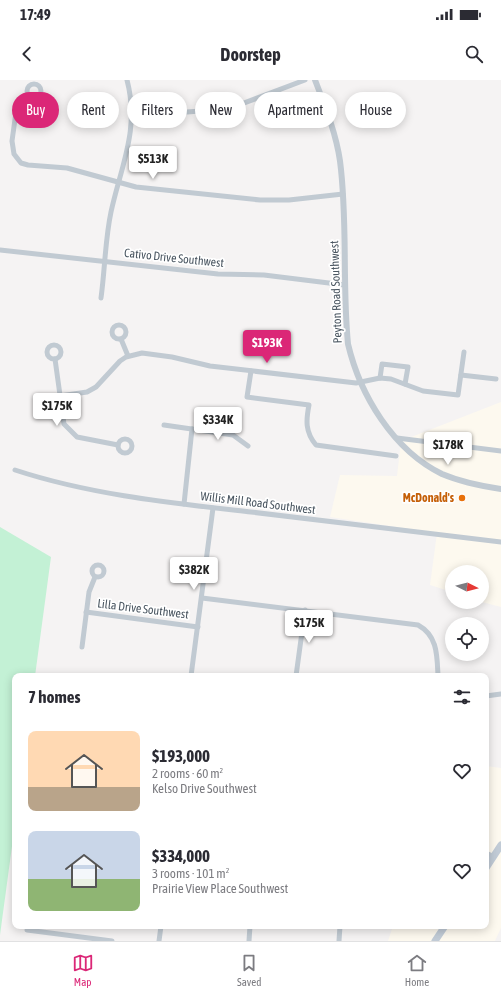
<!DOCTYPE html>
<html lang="en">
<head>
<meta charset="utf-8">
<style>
  :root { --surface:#fff; --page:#f7f7f7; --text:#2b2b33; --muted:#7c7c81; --line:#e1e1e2; --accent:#db2777 }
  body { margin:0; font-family:"Asap Condensed",sans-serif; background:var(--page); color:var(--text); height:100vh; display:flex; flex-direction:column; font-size:15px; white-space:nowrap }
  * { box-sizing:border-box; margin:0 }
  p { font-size:13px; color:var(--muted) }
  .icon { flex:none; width:22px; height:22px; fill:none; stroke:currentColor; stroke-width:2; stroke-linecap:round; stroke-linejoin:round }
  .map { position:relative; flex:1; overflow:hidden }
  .side { position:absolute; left:12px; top:593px; width:477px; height:256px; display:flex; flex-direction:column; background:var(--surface); border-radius:8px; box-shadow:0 2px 10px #0003 }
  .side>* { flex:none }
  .hud { position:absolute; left:12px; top:12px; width:477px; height:36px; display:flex; gap:8px }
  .needle { width:26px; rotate:96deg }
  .buttons { position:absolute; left:445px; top:485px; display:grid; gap:8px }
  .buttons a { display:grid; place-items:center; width:44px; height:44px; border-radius:50%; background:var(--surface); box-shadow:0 2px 10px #0003; font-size:20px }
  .price { position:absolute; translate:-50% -34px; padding:0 9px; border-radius:4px; background:#fff; color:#222; font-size:13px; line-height:26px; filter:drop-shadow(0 1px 2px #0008) }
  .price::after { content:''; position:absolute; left:50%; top:24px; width:12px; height:9px; margin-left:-6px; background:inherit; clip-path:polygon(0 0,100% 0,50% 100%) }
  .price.on { background:var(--accent); color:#fff }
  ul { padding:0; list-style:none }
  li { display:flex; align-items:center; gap:12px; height:100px; padding:0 16px }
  li span { display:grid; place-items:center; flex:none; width:112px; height:80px; border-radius:8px; color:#555 }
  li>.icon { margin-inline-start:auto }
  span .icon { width:48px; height:48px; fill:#fffc; stroke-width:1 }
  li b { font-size:17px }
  h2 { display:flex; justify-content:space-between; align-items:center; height:48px; padding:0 16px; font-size:17px }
  .chip { padding:0 14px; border-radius:18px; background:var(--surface); box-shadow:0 2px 10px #0003; font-size:14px; line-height:36px }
  .chip.on { background:var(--accent); color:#fff }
  .status { display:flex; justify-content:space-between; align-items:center; height:28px; padding:0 20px; background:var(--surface); direction:ltr }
  .status svg { height:11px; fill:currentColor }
  header { display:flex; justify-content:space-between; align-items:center; height:52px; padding:0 16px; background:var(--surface); font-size:18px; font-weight:700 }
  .tabs { display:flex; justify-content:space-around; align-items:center; height:56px; border-top:1px solid var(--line); background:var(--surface); font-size:11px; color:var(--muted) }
  .tabs a { display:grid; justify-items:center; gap:2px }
  .tabs .on { color:var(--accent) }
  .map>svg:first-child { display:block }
  .commercial { fill:#fdf9ef }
  .green { fill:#c3f1d5 }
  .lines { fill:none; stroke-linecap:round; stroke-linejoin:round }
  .minor { stroke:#c1cad2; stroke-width:5 }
  .tertiary { stroke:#c1cad2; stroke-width:6 }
  .secondary { stroke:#c1cbd6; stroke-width:7 }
  .food-dot { fill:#e8710a; stroke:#fff; stroke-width:1.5 }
  .labels { text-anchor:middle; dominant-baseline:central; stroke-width:3.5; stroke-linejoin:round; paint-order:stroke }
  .street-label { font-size:12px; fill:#4a5661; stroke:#fff }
  .food-label { font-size:12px; font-weight:bold; fill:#c56008; stroke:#fff; text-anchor:end }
</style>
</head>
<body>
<div class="status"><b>17:49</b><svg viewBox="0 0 49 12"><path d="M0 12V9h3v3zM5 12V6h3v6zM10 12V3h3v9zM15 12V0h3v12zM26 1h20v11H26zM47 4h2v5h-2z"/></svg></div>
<header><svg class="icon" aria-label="back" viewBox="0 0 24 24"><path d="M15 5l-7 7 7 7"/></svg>Doorstep<svg class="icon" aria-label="search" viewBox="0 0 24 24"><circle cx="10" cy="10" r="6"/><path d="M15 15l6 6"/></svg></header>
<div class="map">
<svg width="501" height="861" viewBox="0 0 501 861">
  <rect width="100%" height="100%" fill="#f5f3f3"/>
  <g class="commercial">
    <path d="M 501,322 L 501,527 L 482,522 L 482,492 L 452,492 L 452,512 L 430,505 L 437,453 L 330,437 L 340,395 L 397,396 L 401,361 Z"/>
    <path d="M 486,686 L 501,688 L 501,848 L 495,861 L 388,861 L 393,846 L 486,846 Z"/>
  </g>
  <path class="green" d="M 0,447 L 51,477 L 35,596 L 15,596 L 15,744 L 0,855 Z"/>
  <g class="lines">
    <g class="minor">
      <circle cx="34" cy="11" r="7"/>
      <path d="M 28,15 L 19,24 L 16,32 L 12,61 L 14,74 L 21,83 L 28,85 L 67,88 L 136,107 L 260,120 L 289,120 L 343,114"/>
      <path d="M 132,36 L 228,29 L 305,0"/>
      <path d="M 0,170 L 218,194 L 264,195 L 345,205"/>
      <path d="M 101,218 C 105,189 105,160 111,132 C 121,86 140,49 127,0"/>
      <circle cx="119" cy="252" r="7"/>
      <path d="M 121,259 L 128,276"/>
      <circle cx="54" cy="272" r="7"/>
      <path d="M 55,279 L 64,344 L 77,357 L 118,365"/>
      <path d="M 251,291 L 247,317 L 309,325 C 306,340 305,352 316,365 L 396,376"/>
      <path d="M 461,295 L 496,299"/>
      <path d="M 380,298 L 382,284 L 408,287 L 405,304"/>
      <path d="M 60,316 L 87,312 L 96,307 L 120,281 L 126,277 L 142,273 L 172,277 L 210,286 L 356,303 L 380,298 L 391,299 L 423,311 L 458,315 L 464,272"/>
      <path d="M 164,345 L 233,355 L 248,366"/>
      <path d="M 397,358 L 501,371"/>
      <circle cx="125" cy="366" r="7"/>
      <path d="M 15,390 C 91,415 172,423 251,432 C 334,442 418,452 501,462"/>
      <path d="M 184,424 L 192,349"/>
      <circle cx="98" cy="491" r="6"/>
      <path d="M 202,518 L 418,545 C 438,556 437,576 438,596"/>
      <path d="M 86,532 L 198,547"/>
      <path d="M 82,567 L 89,512 L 95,497"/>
      <path d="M 191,596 L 213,428"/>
      <path d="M 296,596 L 305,530"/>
      <path d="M 486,616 L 501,614"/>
      <path d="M 486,773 L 494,777"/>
      <path d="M 27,850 L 112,861"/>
      <path d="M 159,861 L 161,846"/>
      <path d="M 249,861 L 250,846"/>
      <path d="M 339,861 L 340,846"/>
    </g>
    <path class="tertiary" d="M 315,0 C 325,26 336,53 340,81 C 348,142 342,203 348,264 C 360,315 393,370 442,394 C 461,402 481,406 501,409"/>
    <g class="secondary">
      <path d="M 486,788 L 501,765"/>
      <path d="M 435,861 L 445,846"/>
    </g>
  </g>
  <circle class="food-dot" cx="462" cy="418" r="4"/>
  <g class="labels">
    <g class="street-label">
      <text transform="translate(174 178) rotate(6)">Cativo Drive Southwest</text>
      <text transform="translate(336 212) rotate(-92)">Peyton Road Southwest</text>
      <text transform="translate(258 423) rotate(7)">Willis Mill Road Southwest</text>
      <text transform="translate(143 529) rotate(7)">Lilla Drive Southwest</text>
    </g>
    <g class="food-label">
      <text x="454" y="418">McDonald's</text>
    </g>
  </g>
</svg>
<div class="buttons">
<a><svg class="needle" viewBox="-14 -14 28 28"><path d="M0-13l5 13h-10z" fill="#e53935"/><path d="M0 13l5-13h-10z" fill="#7c7c81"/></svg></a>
<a><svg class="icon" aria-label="locate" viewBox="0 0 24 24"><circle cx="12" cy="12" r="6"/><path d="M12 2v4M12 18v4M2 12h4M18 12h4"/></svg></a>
</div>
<b class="price" style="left:153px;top:100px">$513K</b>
<b class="price on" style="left:267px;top:284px">$193K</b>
<b class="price" style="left:57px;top:347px">$175K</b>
<b class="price" style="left:218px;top:361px">$334K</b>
<b class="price" style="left:448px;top:386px">$178K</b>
<b class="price" style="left:194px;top:511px">$382K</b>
<b class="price" style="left:309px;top:564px">$175K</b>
<div class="hud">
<a class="chip on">Buy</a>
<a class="chip">Rent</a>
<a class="chip">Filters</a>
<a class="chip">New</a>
<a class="chip">Apartment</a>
<a class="chip">House</a>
</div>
<section class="side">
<h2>7 homes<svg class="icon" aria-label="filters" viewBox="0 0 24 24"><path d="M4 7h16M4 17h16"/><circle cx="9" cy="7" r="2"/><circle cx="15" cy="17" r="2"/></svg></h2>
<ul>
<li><span style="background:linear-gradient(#ffd9b3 70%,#b9a48a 0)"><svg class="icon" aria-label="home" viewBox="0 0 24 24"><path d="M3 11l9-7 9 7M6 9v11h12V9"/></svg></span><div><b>$193,000</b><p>2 rooms · 60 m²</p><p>Kelso Drive Southwest</p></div><svg class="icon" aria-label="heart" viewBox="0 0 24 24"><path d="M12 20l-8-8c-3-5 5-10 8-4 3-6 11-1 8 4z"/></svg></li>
<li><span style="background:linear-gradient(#c9d6e8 60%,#8fb573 0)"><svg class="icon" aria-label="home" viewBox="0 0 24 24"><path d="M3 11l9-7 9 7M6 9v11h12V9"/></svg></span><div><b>$334,000</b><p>3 rooms · 101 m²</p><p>Prairie View Place Southwest</p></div><svg class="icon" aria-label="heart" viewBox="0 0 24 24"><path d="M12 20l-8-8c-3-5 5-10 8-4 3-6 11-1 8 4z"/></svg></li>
</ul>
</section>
</div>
<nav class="tabs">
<a class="on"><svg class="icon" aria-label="map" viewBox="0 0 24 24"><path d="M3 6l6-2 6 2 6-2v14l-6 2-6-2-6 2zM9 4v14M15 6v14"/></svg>Map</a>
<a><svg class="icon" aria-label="saved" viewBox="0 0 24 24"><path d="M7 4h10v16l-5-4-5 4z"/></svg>Saved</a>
<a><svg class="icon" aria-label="home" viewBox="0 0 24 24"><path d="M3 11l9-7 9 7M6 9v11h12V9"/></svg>Home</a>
</nav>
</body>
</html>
